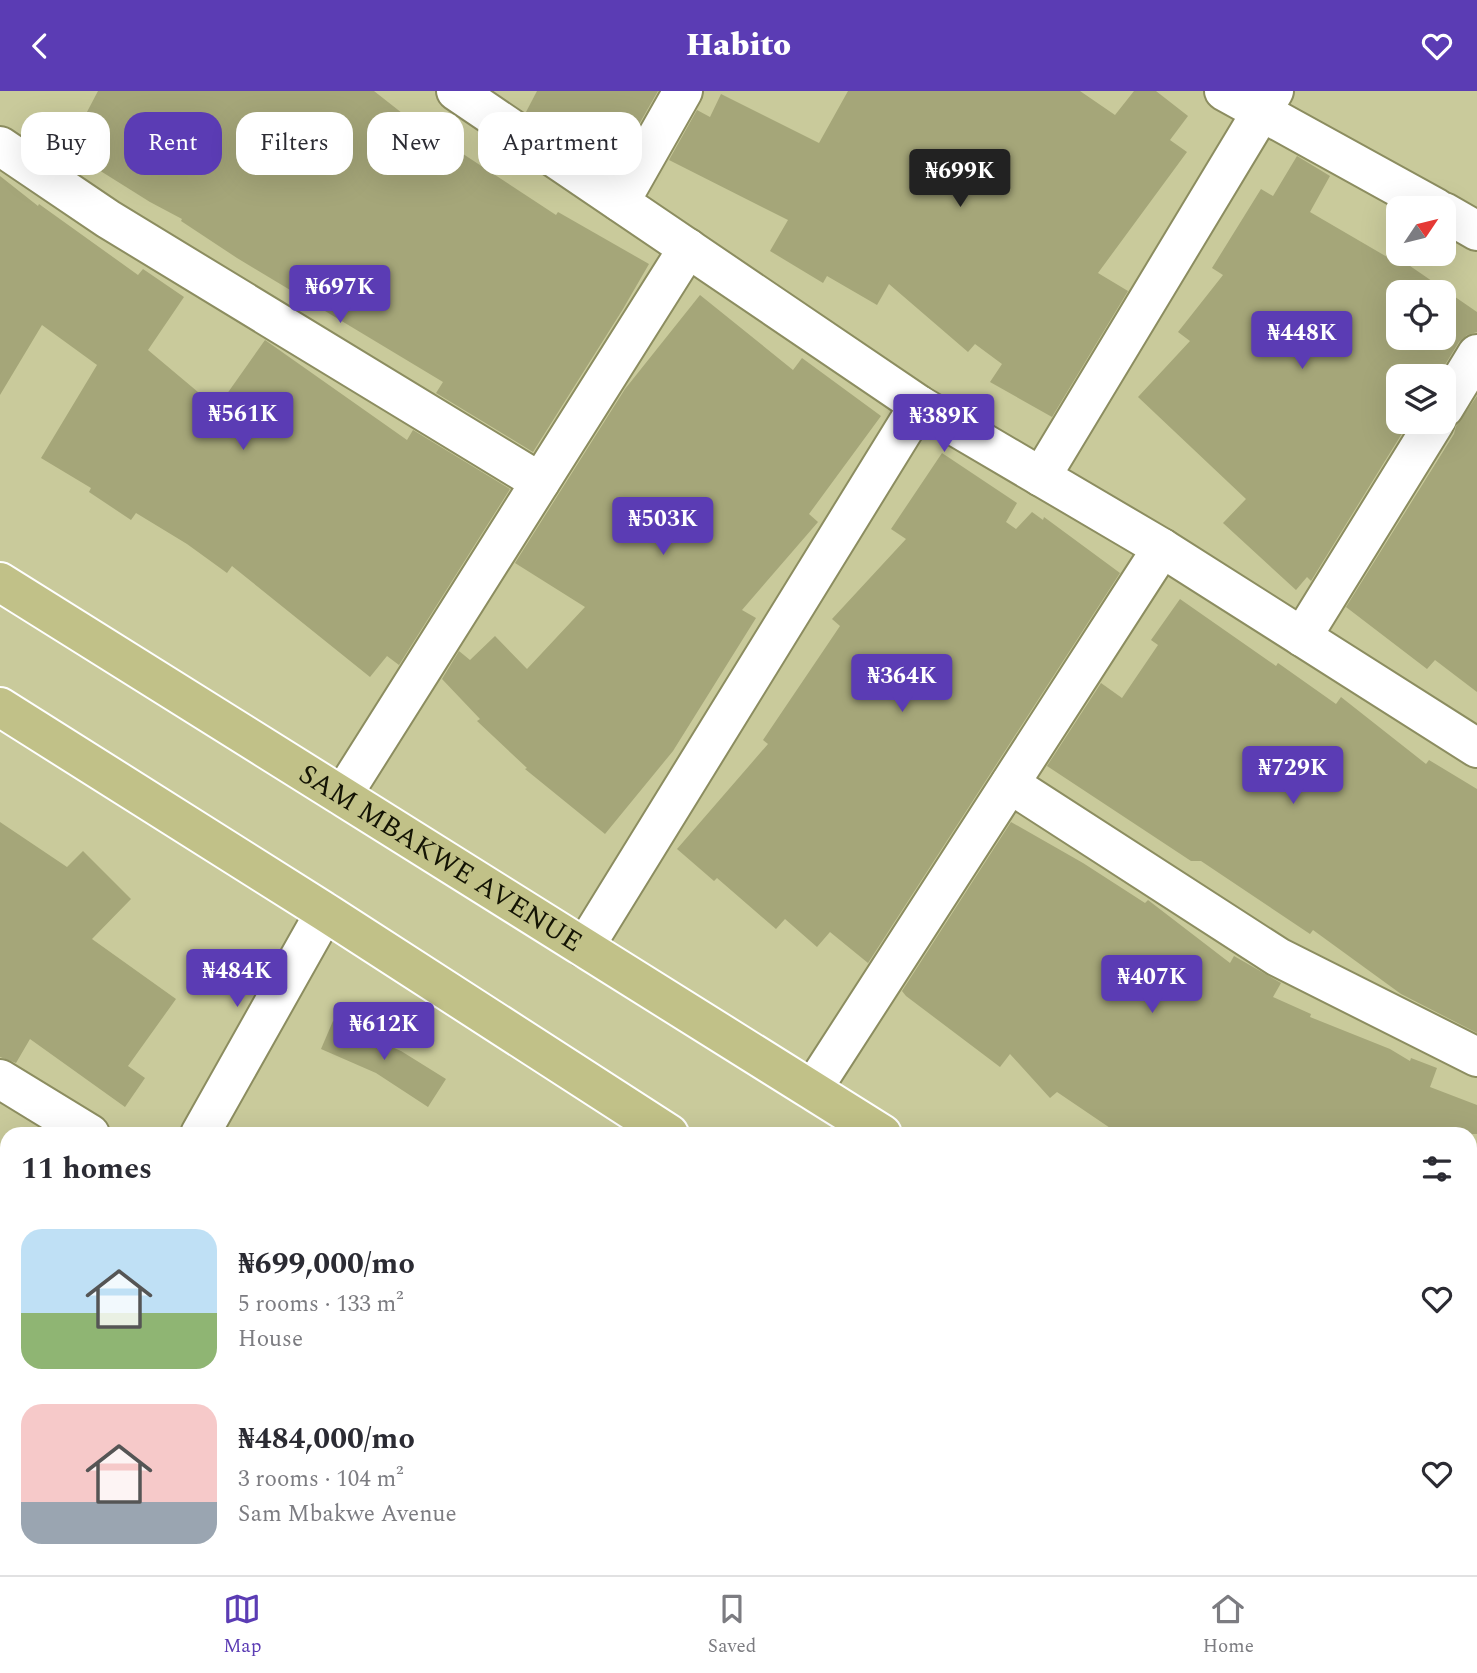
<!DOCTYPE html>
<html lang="en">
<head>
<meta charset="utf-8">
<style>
  :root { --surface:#fff; --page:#f7f7f7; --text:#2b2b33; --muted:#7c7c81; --line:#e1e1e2; --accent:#5b3cb4 }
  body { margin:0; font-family:Spectral,serif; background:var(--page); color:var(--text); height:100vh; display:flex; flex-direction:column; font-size:26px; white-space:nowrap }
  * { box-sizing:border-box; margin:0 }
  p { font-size:23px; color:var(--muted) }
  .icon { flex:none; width:38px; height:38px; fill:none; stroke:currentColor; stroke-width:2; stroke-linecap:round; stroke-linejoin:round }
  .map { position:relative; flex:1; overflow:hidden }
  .panel { position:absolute; left:0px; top:1036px; width:1477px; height:448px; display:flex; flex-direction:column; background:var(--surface); border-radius:21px 21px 0 0; box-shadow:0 7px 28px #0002 }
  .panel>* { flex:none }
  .top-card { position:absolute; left:21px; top:21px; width:700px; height:63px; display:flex; gap:14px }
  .needle { width:46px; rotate:55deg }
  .controls { position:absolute; left:1386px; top:105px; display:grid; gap:14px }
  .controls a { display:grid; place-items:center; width:70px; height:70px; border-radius:14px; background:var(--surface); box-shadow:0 7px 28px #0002; font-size:35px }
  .price { position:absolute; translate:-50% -60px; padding:0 16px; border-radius:7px; background:var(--accent); color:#fff; font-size:23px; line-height:46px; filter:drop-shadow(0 2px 4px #0008) }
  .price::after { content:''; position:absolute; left:50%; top:42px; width:21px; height:16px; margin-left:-10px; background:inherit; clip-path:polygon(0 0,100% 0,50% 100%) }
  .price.on { background:#222; color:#fff }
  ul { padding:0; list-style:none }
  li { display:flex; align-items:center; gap:21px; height:175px; padding:0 21px }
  li span { display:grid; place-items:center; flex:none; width:196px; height:140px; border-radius:21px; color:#555 }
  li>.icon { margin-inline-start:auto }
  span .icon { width:84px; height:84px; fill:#fffc; stroke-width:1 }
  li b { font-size:30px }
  h2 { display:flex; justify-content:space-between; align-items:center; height:84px; padding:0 21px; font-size:30px }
  .chip { padding:0 24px; border-radius:21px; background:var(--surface); box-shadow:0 7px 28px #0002; font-size:24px; line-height:63px }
  .chip.on { background:var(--accent); color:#fff }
  header { display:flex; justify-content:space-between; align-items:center; height:91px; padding:0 21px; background:var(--accent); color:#fff; font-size:32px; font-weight:800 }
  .menu { display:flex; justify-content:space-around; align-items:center; height:98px; border-top:2px solid var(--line); background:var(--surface); font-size:19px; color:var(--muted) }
  .menu a { display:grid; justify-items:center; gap:4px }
  .menu .on { color:var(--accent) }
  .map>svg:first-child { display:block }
  .building { fill:#a5a679; fill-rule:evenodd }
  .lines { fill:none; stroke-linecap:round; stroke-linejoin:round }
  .minor-casing { stroke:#8c8d60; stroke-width:42 }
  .major-casing { stroke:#fff; stroke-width:42 }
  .minor { stroke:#fff; stroke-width:38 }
  .major { stroke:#c1c188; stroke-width:38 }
  .labels { text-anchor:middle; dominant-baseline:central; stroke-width:5; stroke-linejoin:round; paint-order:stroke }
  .street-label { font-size:28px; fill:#141404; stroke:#e8e9d1 }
</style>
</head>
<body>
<header><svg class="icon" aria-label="back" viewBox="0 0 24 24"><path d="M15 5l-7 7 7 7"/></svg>Habito<svg class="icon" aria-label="heart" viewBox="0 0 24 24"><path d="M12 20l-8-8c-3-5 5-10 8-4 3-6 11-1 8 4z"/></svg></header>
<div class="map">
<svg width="1477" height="1484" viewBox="0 0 1477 1484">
  <rect width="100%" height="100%" fill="#c9ca9b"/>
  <g class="building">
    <path d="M 98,0 L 374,0 L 454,63 L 457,59 L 556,124 L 558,121 L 649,173 L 623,218 L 533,361 L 436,302 L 443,291 L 237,167 L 181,130 L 182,128 L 150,111 L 67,59 Z"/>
    <path d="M 537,0 L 658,0 L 618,70 L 526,21 Z"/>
    <path d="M 848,0 L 1080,0 L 1115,24 L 1134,0 L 1156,0 L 1188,25 L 1170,49 L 1187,61 L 1098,182 L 1128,200 L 1052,326 L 990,291 L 1002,273 L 975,253 L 968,261 L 889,193 L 877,214 L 827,185 L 823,192 L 770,160 L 788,129 L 669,69 L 697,19 L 710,26 L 721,3 L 819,52 Z"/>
    <path d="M 1297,65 L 1330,85 L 1310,121 L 1394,170 L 1397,166 L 1477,221 L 1477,241 L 1467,244 L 1459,251 L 1438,285 L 1398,285 L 1398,331 L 1409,331 L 1311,490 L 1307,486 L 1296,499 L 1223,432 L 1246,408 L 1138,306 L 1190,250 L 1178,241 L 1223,184 L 1212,177 L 1261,98 L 1273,105 ZM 1398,201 L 1444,201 L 1444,247 L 1398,247 Z"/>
    <path d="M 0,85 L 38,115 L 39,113 L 138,184 L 143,178 L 184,206 L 148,259 L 217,317 L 265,249 L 407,349 L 413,339 L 510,398 L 399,574 L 387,565 L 370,586 L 232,475 L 227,482 L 187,453 L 136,422 L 131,429 L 89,401 L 91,397 L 41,367 L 97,274 L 42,234 L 0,304 Z"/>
    <path d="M 700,204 L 793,279 L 802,267 L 881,325 L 809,423 L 818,431 L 742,519 L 756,527 L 673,660 L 605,743 L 525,678 L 527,677 L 477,630 L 480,628 L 442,588 L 459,560 L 470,569 L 495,545 L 527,578 L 585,516 L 515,472 L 625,298 Z"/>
    <path d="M 1477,305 L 1477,601 L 1435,569 L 1427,578 L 1346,516 L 1454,343 L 1456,335 Z"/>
    <path d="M 942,362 L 1017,412 L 1006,431 L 1016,438 L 1032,421 L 1043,429 L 1044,426 L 1120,482 L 868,872 L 830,841 L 817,856 L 785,828 L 776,838 L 717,787 L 714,790 L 677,758 L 768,653 L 763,649 L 840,535 L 832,528 L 906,448 L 891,438 Z"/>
    <path d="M 1180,508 L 1276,575 L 1278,572 L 1336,613 L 1341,606 L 1426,673 L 1429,669 L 1477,698 L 1477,942 L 1401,903 L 1313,839 L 1310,843 L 1201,770 L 1191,770 L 1047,675 L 1101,592 L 1122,607 L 1158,554 L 1151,549 Z"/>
    <path d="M 0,731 L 67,776 L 83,760 L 131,808 L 92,848 L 176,908 L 128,975 L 145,987 L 125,1016 L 30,948 L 16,972 L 0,966 Z"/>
    <path d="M 1011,731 L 1083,772 L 1145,812 L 1148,809 L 1230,872 L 1234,865 L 1281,892 L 1273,906 L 1311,923 L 1310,926 L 1390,958 L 1410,970 L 1411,967 L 1437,977 L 1430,996 L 1477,1014 L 1477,1043 L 1119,1043 L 1057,1001 L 1050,1007 L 1010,963 L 1000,976 L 906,905 L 902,900 Z"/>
    <path d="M 333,930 L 401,960 L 446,988 L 428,1016 L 376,982 L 321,958 Z"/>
  </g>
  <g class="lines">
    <defs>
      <g id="minor">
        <path d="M 456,0 L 919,314 L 1162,457 L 1477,657"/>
        <path d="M 1224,0 L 1436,117"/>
        <path d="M 0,55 L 108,128 L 540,391"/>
        <path d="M 620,111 L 683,0"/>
        <path d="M 1444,121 L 1477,140"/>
        <path d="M 1444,317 L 1477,263"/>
        <path d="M 1041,386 L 1274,0"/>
        <path d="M 1302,546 L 1435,331"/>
        <path d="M 1010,693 L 1278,866 L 1477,966"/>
        <path d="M 342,705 L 688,157"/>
        <path d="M 584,857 L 919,314"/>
        <path d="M 0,988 L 90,1043"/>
        <path d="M 812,999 L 1162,457"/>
        <path d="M 200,1043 L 325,821"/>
        <path d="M 0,1379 L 7,1369"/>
        <path d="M 342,1477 L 353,1484"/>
        <path d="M 502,1484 L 507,1477"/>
      </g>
      <g id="major">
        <path id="s1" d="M 0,491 L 882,1043"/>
        <path d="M 0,616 L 325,821 L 669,1043"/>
        <path d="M 1470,1411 L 1477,1415"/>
        <path d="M 1340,1477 L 1351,1484"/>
      </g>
    </defs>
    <use href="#minor" class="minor-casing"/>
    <use href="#major" class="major-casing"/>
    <use href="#minor" class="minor"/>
    <use href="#major" class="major"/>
  </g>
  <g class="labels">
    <g class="street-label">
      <text stroke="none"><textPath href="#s1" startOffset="520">SAM MBAKWE AVENUE</textPath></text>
    </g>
  </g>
</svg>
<div class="controls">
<a><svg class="needle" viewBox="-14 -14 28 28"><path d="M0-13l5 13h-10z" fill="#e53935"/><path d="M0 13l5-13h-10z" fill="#7c7c81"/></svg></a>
<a><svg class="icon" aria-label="locate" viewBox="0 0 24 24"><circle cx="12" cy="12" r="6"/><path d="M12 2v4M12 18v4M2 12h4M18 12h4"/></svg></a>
<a><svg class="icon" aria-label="layers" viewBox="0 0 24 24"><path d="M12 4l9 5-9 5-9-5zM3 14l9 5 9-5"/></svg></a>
</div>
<b class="price on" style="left:960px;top:118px">₦699K</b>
<b class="price" style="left:340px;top:234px">₦697K</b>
<b class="price" style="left:1302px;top:280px">₦448K</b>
<b class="price" style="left:243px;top:361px">₦561K</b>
<b class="price" style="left:944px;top:363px">₦389K</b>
<b class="price" style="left:663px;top:466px">₦503K</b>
<b class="price" style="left:902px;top:623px">₦364K</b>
<b class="price" style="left:1293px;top:715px">₦729K</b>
<b class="price" style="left:237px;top:918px">₦484K</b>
<b class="price" style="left:1152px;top:924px">₦407K</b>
<b class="price" style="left:384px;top:971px">₦612K</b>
<div class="top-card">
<a class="chip">Buy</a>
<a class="chip on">Rent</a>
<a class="chip">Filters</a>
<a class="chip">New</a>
<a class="chip">Apartment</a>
</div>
<section class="panel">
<h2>11 homes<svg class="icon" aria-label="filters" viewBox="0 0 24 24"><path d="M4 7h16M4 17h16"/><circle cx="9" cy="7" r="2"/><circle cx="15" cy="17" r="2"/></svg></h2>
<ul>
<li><span style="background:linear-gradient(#bfe0f5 60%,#8fb573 0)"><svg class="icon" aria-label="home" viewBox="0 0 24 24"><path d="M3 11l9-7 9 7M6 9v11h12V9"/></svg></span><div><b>₦699,000/mo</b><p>5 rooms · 133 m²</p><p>House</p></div><svg class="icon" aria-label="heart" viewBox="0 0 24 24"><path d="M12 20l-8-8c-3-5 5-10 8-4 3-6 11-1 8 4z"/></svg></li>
<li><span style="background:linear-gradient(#f6c9c9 70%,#9aa5b1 0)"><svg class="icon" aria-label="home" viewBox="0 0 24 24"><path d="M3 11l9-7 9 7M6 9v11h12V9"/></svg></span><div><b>₦484,000/mo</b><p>3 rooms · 104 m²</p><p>Sam Mbakwe Avenue</p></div><svg class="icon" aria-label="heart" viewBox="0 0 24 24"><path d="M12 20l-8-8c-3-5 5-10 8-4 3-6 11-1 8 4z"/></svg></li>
</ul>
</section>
</div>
<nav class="menu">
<a class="on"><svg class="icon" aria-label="map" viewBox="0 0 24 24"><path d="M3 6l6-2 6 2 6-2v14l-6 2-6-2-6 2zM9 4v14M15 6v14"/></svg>Map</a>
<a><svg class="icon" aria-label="saved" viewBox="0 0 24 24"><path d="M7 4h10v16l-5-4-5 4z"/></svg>Saved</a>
<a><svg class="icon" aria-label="home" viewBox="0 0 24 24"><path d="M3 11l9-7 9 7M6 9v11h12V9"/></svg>Home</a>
</nav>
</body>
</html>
